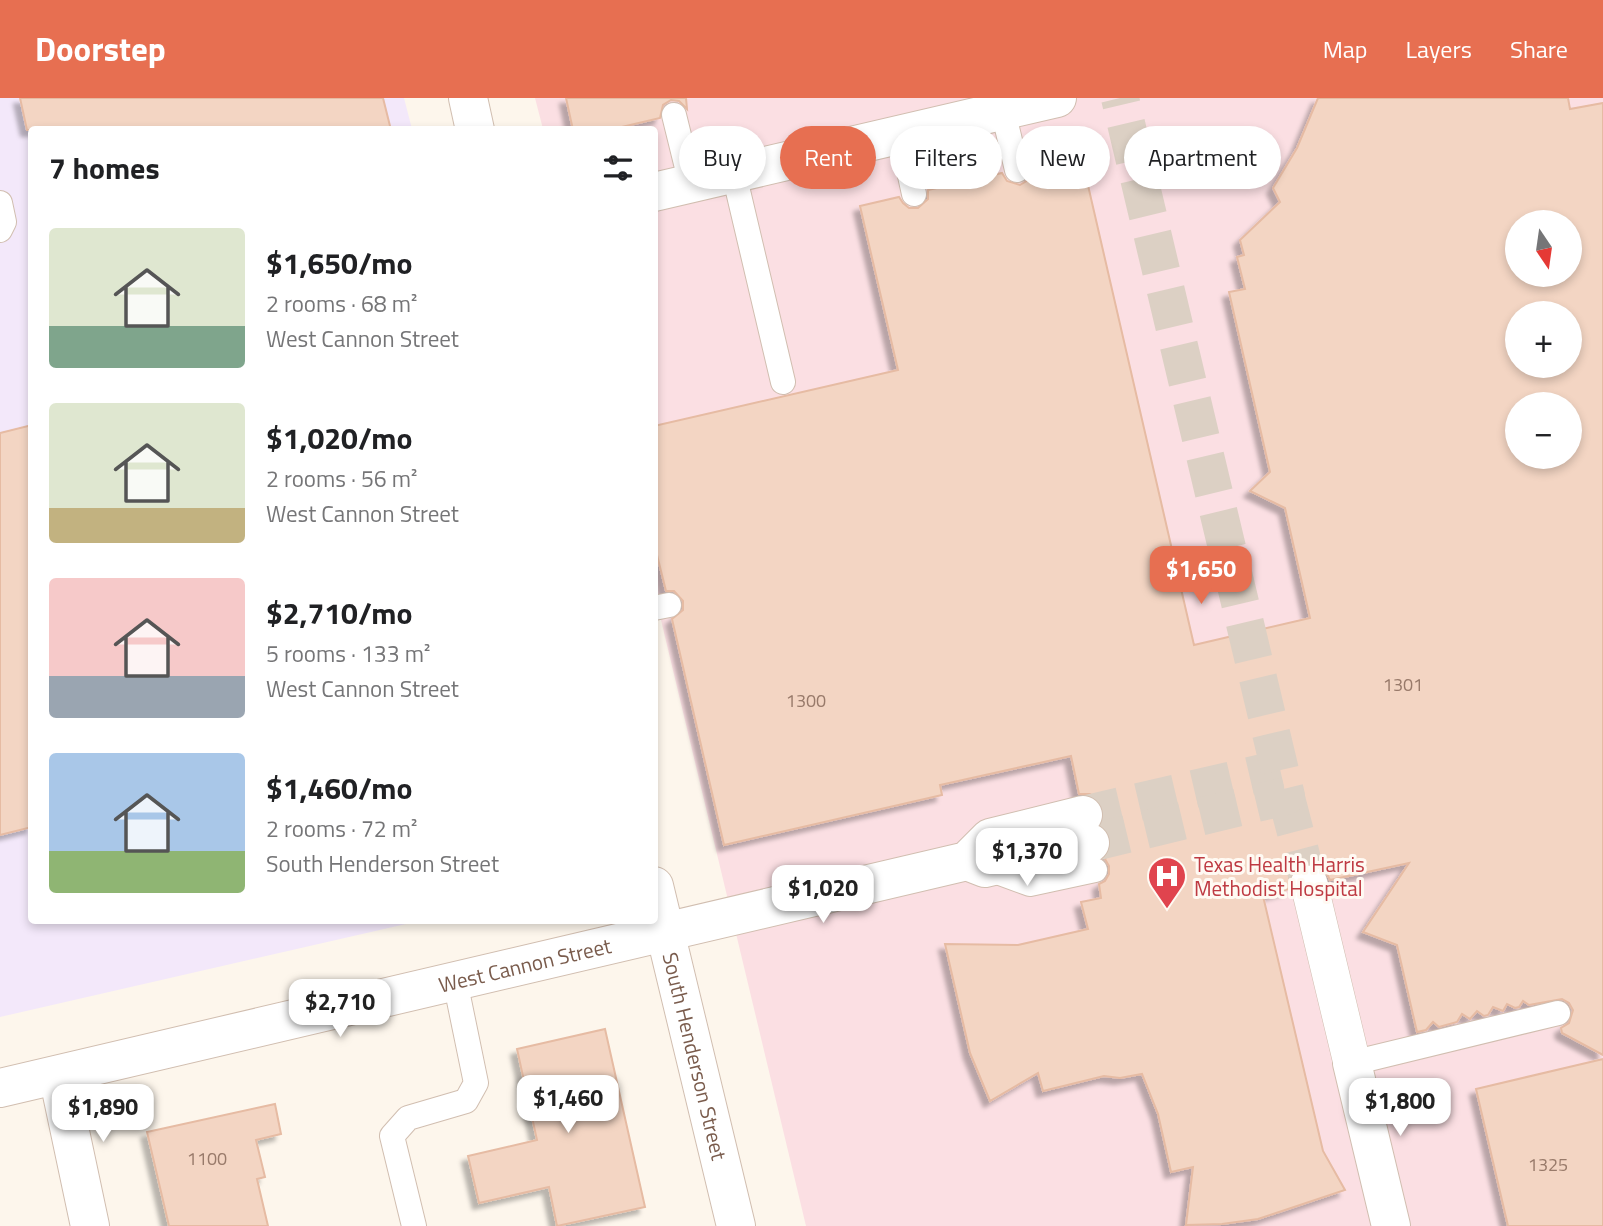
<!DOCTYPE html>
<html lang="en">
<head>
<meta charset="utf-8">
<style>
  :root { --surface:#fff; --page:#f2f2f2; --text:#202124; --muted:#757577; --accent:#e76f51 }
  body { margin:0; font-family:"Titillium Web",sans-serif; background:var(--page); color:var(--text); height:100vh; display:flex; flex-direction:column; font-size:26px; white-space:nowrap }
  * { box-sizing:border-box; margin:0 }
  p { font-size:23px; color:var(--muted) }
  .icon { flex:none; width:38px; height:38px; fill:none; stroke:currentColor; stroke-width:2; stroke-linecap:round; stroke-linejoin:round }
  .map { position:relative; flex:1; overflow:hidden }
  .drawer { position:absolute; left:28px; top:28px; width:630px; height:798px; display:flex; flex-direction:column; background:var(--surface); border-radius:7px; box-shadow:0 4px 10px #0003 }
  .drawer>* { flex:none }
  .guide { position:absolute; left:679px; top:28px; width:665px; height:63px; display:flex; gap:14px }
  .needle { width:46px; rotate:167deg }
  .tools { position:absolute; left:1505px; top:112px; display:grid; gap:14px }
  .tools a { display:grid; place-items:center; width:77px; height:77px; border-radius:50%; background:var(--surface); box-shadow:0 4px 10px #0003; font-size:35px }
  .price { position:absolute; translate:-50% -60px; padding:0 16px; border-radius:14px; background:#fff; color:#222; font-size:23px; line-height:46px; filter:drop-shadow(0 2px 4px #0008) }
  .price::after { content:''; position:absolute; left:50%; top:42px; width:21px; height:16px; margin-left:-10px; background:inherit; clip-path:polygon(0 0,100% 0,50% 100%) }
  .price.current { background:var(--accent); color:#fff }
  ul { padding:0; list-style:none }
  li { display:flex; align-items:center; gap:21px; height:175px; padding:0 21px }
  li span { display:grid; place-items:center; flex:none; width:196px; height:140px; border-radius:7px; color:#555 }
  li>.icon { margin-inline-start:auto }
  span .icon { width:84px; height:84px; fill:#fffc; stroke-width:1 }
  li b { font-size:30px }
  h2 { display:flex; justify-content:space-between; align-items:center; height:84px; padding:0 21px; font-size:30px }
  .chip { padding:0 24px; border-radius:32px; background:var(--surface); box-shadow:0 4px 10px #0003; font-size:24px; line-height:63px }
  .chip.current { background:var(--accent); color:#fff }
  header { display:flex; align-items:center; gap:42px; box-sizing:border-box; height:98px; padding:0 35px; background:var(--accent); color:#fff }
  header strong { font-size:33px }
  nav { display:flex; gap:38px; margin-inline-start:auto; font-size:24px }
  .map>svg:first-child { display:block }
  .education { fill:#f3e8fa }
  .medical { fill:#fbdfe3; fill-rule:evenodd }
  .building { fill:#f3d5c3; stroke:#e6bba3; stroke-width:2; fill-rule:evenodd; filter:url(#shadow) }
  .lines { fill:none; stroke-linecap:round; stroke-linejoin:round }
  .pedestrian-tunnel { stroke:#dcd0c4; stroke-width:37; stroke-dasharray:37 18; stroke-linecap:butt }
  .minor-tunnel { stroke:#dcd0c4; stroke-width:38; stroke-dasharray:38 19; stroke-linecap:butt }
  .service-casing { stroke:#d1beb0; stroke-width:26 }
  .pedestrian-casing { stroke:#d1beb0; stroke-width:38 }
  .minor-casing { stroke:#d1beb0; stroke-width:40 }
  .tertiary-casing { stroke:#d1beb0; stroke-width:40 }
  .service { stroke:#fff; stroke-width:24 }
  .pedestrian { stroke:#fff; stroke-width:37 }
  .minor { stroke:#fff; stroke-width:38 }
  .tertiary { stroke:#fff; stroke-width:38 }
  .labels { text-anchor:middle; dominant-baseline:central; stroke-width:6; stroke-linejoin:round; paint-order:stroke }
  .number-label { font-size:18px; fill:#987a6a }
  .health-label { font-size:21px; fill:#be3a42; stroke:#fffaf3; text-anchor:start }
  .street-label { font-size:21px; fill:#7a5c4d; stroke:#fffaf3 }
</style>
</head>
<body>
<header>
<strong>Doorstep</strong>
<nav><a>Map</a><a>Layers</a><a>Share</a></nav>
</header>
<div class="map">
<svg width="1603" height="1128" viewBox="0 0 1603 1128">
  <defs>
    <filter id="shadow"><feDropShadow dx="-6" dy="6" stdDeviation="2" flood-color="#0004"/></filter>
  </defs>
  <rect width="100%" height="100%" fill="#fdf6ec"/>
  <path class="education" d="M 0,0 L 404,0 L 412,31 L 32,32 L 32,822 L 419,823 L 0,919 Z"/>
  <path class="medical" d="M 535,0 L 1603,0 L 1603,1128 L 806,1128 L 655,497 L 654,32 L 543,31 ZM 1517,124 L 1570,124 L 1570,177 L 1517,177 ZM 1517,215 L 1570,215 L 1570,268 L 1517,268 ZM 1517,306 L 1570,306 L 1570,359 L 1517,359 Z"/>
  <g class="building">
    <path d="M 20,0 L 383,0 L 391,32 L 27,32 Z"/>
    <path d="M 566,0 L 686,0 L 687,11 L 679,3 L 671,2 L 663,7 L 660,20 L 609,32 L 573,32 Z"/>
    <path d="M 1318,0 L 1568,0 L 1570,11 L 1603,5 L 1603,957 L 1562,935 L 1561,930 L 1569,925 L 1573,912 L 1569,905 L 1562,901 L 1529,907 L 1523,903 L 1519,909 L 1515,910 L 1507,906 L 1503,913 L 1493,909 L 1488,917 L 1484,918 L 1477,913 L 1470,921 L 1462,916 L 1457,924 L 1439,929 L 1433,924 L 1426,932 L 1417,934 L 1397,847 L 1363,834 L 1409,765 L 1330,782 L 1325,772 L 1316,766 L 1303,766 L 1294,771 L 1289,779 L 1289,791 L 1263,798 L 1323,1053 L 1345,1092 L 1258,1121 L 1222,1126 L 1186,1127 L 1193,1069 L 1171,1074 L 1158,1016 L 1142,976 L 1120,980 L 1104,978 L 1043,993 L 1038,975 L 990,1003 L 970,955 L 945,846 L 1018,847 L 1088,831 L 1081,804 L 1101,800 L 1099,786 L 1105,783 L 1109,776 L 1109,768 L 1105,761 L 1111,752 L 1111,741 L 1106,731 L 1102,727 L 1104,712 L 1099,702 L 1090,696 L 1079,696 L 1071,658 L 940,687 L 942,697 L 724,747 L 672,521 L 683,512 L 683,503 L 674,493 L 666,493 L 654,445 L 654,328 L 898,272 L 860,108 L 899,99 L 903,105 L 909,110 L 918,110 L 928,101 L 928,92 L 1002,75 L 1007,83 L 1020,87 L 1028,82 L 1031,76 L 1031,68 L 1081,57 L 1194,547 L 1310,520 L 1285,410 L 1250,393 L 1270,374 L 1229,194 L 1245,191 L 1237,159 L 1244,157 L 1240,142 L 1280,104 L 1273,90 L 1297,50 ZM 1517,124 L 1570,124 L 1570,177 L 1517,177 ZM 1517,215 L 1570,215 L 1570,268 L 1517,268 ZM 1517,306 L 1570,306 L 1570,359 L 1517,359 Z"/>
    <path d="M 32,327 L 32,729 L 0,737 L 0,335 Z"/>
    <path d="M 605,931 L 645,1109 L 557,1128 L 549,1089 L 479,1105 L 468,1058 L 537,1042 L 517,951 Z"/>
    <path d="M 1603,961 L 1603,1128 L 1508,1128 L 1476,991 Z"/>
    <path d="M 275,1006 L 281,1036 L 256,1042 L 265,1079 L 257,1081 L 268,1128 L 169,1128 L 147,1034 Z"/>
  </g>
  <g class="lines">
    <path class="pedestrian-tunnel" d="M 1286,698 L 1309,786"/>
    <g class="minor-tunnel">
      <path d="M 1083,717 L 1280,671"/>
      <path d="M 1090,745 L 1286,698 L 1120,0"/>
    </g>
    <defs>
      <g id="service">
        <path d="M 1003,13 L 1017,72"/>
        <path d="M 674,17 L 691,86"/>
        <path d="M 901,37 L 914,96"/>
        <path d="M 734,76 L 783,284"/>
        <path d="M 0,105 L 4,124 L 0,132"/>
        <path d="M 654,510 L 669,507"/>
        <path d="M 989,771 L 1030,786 L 1095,772"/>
        <path d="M 1352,965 L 1558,915"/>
        <path d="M 414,1128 L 392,1038 L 408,1020 L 466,1003 L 476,985 L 455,883"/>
      </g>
      <path id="pedestrian" d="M 1309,786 L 1352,965"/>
      <g id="minor">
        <path d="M 654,94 L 1057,0"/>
        <path d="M 967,763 L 985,770 L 1090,745"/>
        <path d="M 1352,965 L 1391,1128"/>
        <path d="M 58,977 L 90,1128"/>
        <path id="s1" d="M 0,990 L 967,763 L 990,740 L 1083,717"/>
      </g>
      <g id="tertiary">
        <path d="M 468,0 L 475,32"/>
        <path id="s2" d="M 654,788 L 736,1128"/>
      </g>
    </defs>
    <use href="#service" class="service-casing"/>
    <use href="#pedestrian" class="pedestrian-casing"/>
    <use href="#minor" class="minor-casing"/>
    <use href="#tertiary" class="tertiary-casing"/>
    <use href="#service" class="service"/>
    <use href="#pedestrian" class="pedestrian"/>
    <use href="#minor" class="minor"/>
    <use href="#tertiary" class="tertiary"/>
  </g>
  <defs>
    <symbol id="hospital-pin" viewBox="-11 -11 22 30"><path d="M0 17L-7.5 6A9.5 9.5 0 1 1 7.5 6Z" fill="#e0444e" stroke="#fffaf3"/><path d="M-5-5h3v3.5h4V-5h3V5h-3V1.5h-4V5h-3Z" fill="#fff"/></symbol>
  </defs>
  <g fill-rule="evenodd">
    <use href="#hospital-pin" x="1145" y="756" width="44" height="60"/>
  </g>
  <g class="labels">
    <g class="number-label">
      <text x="1403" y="586">1301</text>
      <text x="806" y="602">1300</text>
      <text x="207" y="1060">1100</text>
      <text x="1548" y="1066">1325</text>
    </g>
    <g class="health-label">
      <text x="1194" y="766">Texas Health Harris<tspan x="1194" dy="24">Methodist Hospital</tspan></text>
    </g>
    <g class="street-label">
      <text stroke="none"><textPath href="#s1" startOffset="539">West Cannon Street</textPath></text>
      <text stroke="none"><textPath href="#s2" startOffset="175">South Henderson Street</textPath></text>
    </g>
  </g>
</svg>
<div class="tools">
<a><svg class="needle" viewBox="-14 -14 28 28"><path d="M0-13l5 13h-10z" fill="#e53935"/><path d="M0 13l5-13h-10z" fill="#757577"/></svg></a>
<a>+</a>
<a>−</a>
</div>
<b class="price current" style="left:1201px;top:508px">$1,650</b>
<b class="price" style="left:1027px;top:790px">$1,370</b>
<b class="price" style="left:823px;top:827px">$1,020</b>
<b class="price" style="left:340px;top:941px">$2,710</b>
<b class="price" style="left:568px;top:1037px">$1,460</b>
<b class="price" style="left:1400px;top:1040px">$1,800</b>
<b class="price" style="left:103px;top:1046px">$1,890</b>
<div class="guide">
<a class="chip">Buy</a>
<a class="chip current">Rent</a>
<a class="chip">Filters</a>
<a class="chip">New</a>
<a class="chip">Apartment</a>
</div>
<section class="drawer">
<h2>7 homes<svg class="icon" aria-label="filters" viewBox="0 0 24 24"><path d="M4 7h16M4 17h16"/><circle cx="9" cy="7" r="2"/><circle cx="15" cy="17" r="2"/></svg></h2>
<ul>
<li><span style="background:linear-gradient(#dfe7d0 70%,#7fa58c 0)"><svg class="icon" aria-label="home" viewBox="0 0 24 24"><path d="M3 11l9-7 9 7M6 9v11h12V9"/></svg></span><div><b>$1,650/mo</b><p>2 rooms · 68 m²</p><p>West Cannon Street</p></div></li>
<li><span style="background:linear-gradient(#dfe7d0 75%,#c2b280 0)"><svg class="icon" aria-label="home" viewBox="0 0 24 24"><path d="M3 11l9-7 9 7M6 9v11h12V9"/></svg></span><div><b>$1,020/mo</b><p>2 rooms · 56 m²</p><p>West Cannon Street</p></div></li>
<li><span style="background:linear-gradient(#f6c9c9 70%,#9aa5b1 0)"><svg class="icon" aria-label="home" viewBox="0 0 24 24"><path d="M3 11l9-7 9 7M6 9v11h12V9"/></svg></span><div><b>$2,710/mo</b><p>5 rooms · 133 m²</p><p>West Cannon Street</p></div></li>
<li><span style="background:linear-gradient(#a9c7e8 70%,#8fb573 0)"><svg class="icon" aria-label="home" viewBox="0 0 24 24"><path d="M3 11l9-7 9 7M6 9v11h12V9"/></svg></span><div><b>$1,460/mo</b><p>2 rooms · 72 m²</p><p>South Henderson Street</p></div></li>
</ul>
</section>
</div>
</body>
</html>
